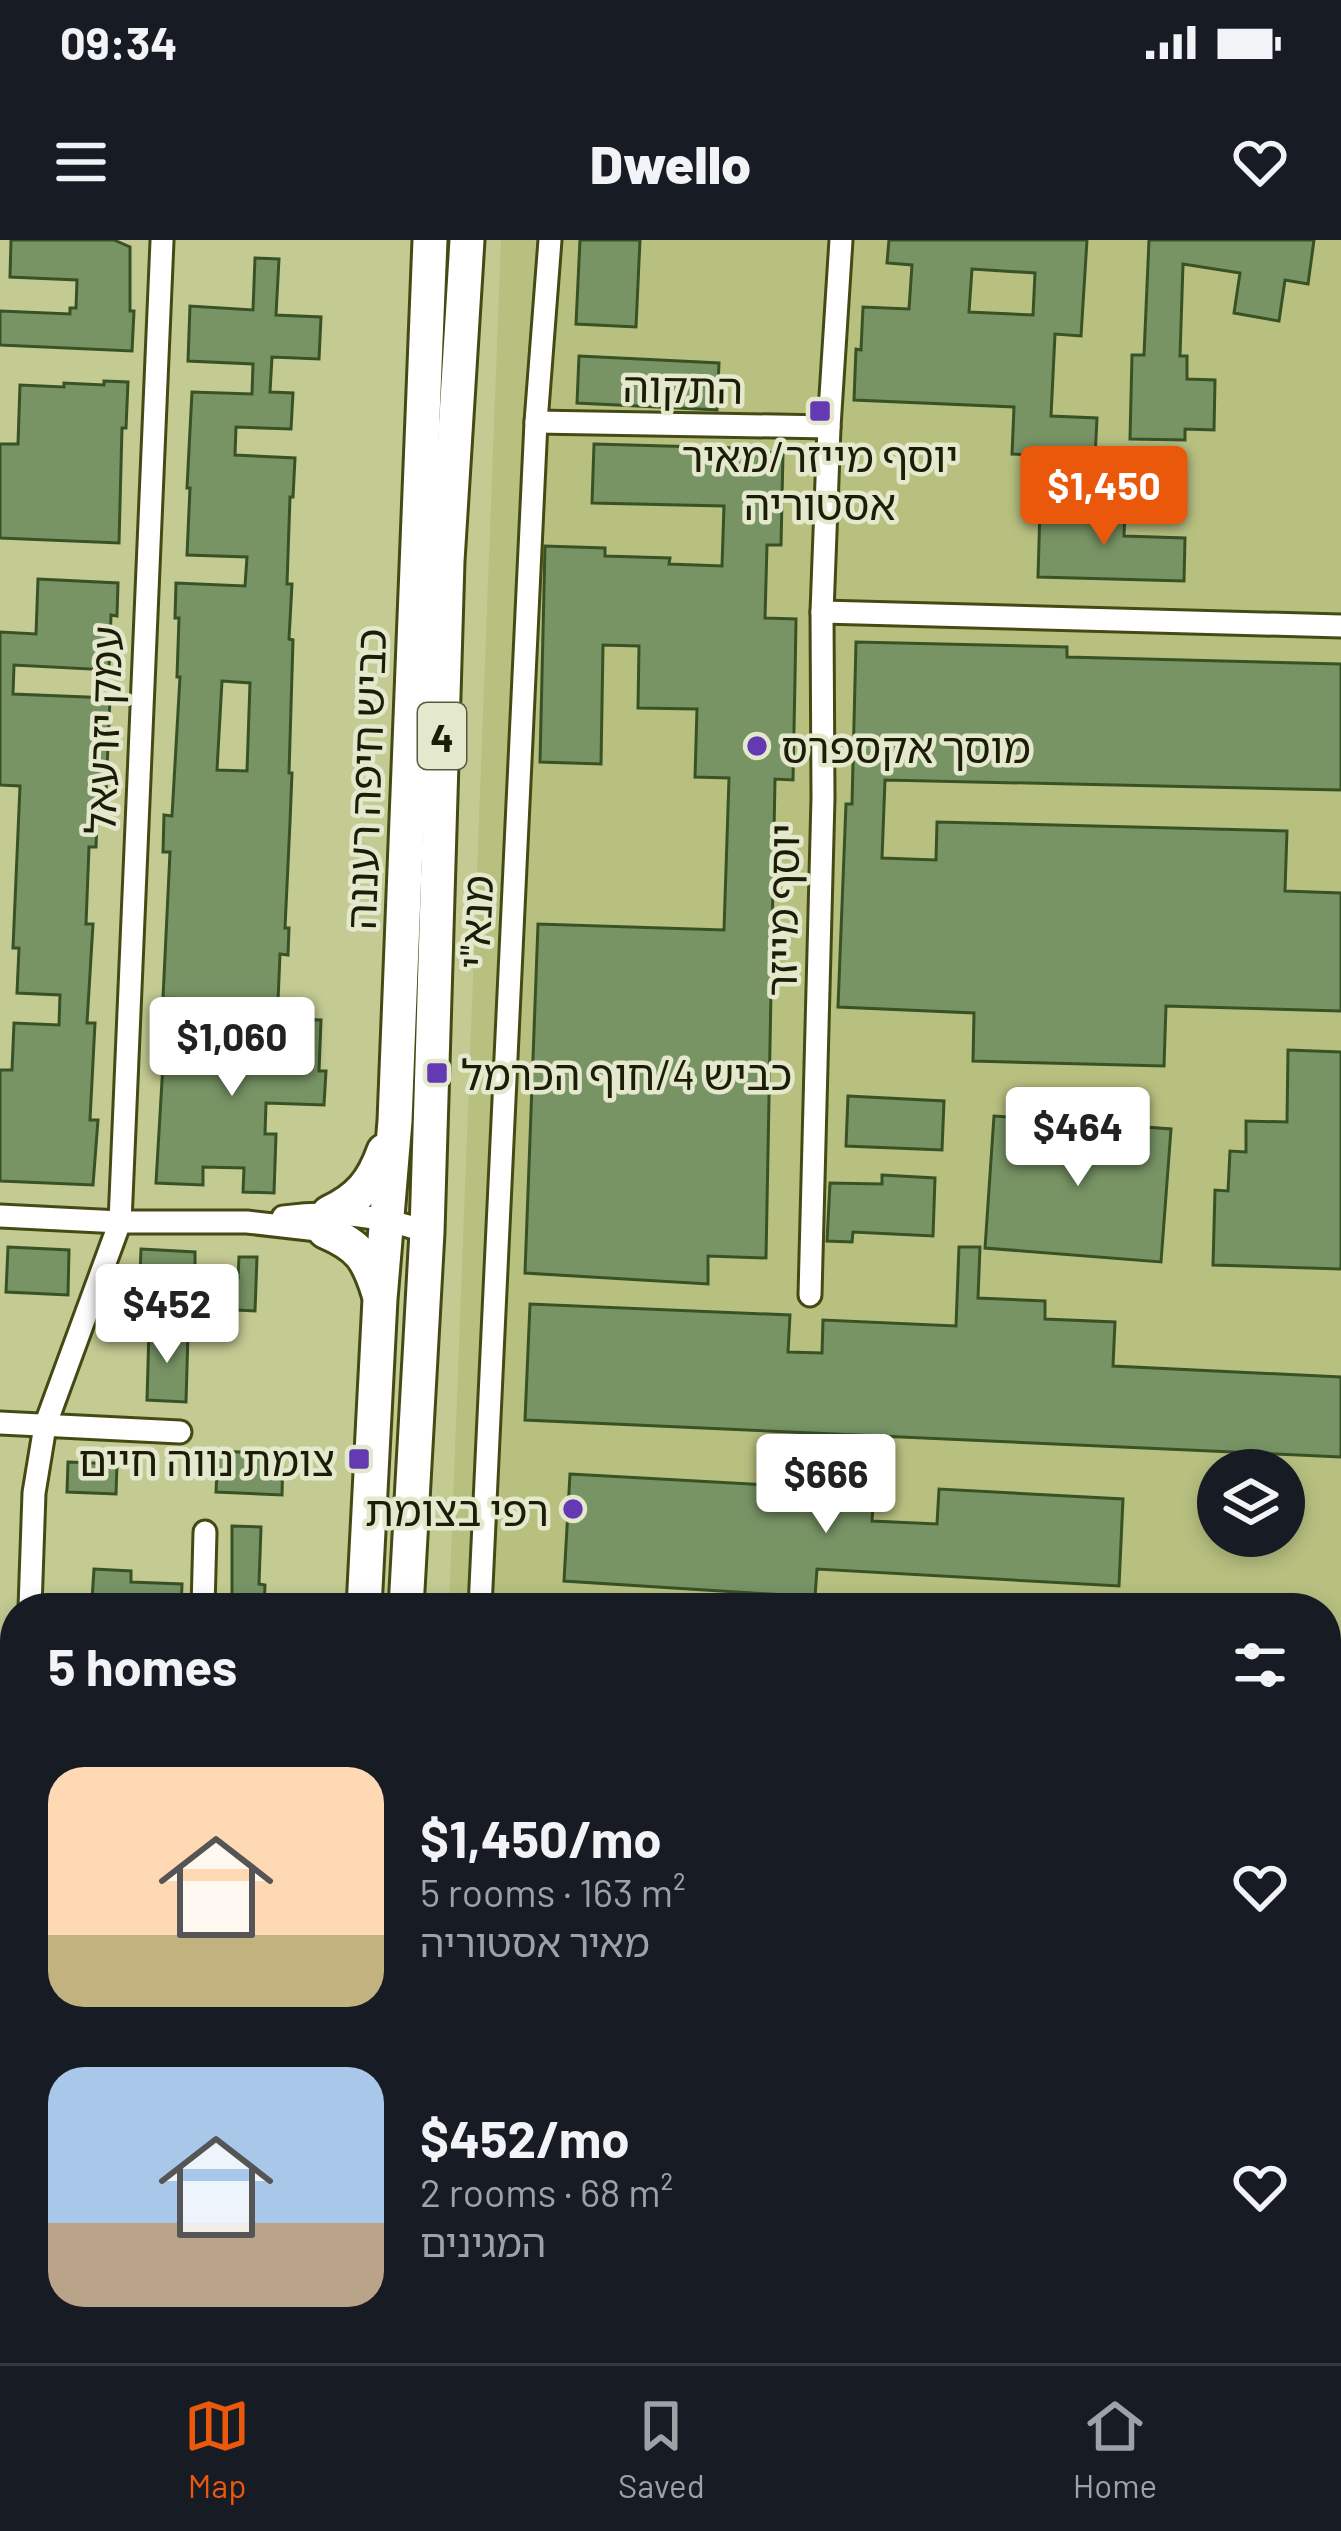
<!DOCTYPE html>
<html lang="en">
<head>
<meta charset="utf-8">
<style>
  :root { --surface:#171b24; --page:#20242c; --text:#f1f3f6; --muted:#9ea1a6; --line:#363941; --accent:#ea580c }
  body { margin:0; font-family:Barlow,"Noto Sans Hebrew",sans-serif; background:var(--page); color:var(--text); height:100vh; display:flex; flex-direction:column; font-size:45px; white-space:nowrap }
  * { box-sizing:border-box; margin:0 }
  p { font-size:39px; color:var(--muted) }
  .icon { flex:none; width:66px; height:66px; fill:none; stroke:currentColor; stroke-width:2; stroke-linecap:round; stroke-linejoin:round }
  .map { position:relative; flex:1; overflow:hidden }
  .panel { position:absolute; left:0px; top:1353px; width:1341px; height:771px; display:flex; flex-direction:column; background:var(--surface); border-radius:48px 48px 0 0; box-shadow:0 6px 18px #0003 }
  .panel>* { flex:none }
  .buttons { position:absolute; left:1197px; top:1209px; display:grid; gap:24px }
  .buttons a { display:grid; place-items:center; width:108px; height:108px; border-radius:50%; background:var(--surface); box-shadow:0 6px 18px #0003; font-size:60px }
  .price { position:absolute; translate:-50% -102px; padding:0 27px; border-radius:12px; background:#fff; color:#222; font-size:39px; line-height:78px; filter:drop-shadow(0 3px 6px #0008) }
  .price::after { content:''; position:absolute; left:50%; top:72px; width:36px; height:27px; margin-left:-18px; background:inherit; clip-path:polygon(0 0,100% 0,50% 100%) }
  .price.current { background:var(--accent); color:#fff }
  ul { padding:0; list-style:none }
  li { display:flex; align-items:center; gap:36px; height:300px; padding:0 48px }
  li span { display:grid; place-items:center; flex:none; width:336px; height:240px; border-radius:36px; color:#555 }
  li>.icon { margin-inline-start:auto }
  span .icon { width:144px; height:144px; fill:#fffc; stroke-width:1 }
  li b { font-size:51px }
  h2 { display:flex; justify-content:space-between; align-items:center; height:144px; padding:0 48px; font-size:51px }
  .status { display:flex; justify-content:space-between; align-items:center; height:84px; padding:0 60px; background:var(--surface); direction:ltr }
  .status svg { height:33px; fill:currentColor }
  header { display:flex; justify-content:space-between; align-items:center; height:156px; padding:0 48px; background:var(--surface); font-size:54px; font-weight:800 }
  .menu { display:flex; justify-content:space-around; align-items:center; height:168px; border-top:3px solid var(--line); background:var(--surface); font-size:33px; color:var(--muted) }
  .menu a { display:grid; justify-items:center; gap:6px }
  .menu .current { color:var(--accent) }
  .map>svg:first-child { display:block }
  .built { fill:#b8c080; fill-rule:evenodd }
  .building { fill:#789465; stroke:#385226; stroke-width:3; fill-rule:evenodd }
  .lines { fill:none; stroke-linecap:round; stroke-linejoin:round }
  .minor-casing { stroke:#454913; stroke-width:27 }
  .highway-casing { stroke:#454913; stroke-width:39 }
  .minor { stroke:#fff; stroke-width:21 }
  .highway { stroke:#fff; stroke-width:33 }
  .poi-dot { fill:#633ab2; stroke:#e4e8cc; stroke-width:4.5 }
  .labels { text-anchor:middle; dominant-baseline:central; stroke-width:9; stroke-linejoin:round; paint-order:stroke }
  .shield { fill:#e4e8cc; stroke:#575a42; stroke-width:3 }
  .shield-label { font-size:39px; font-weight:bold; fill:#1b1d07 }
  .street-label { font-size:42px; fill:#1b1d07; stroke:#e4e8cc }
  .poi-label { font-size:42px; fill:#1b1d07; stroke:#e4e8cc; text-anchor:start }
</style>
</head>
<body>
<div class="status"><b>09:34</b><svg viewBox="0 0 49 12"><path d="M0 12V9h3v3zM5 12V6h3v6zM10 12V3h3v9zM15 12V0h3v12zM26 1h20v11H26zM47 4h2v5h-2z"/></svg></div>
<header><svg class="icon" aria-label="menu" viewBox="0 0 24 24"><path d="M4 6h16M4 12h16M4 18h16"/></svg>Dwello<svg class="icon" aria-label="heart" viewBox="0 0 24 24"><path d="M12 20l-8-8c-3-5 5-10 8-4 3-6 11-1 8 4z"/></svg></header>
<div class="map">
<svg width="1341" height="2123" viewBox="0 0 1341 2123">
  <rect width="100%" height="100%" fill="#c3ca92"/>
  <path class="built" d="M 501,0 L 1341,0 L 1341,2123 L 408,2123 L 409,2109 L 1326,2109 L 1326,1368 L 449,1368 ZM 1218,1230 L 1284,1230 L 1284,1296 L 1218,1296 Z"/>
  <g class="building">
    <path d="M 11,0 L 114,0 L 130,7 L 130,71 L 134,71 L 132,111 L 0,105 L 0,71 L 70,74 L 70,68 L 76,68 L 77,40 L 10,37 Z"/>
    <path d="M 580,0 L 640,0 L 636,87 L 576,84 Z"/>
    <path d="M 889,0 L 1087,0 L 1081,96 L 1055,94 L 1051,176 L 1097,178 L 1095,218 L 1012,214 L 1014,167 L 854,160 L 856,109 L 861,110 L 863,67 L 909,69 L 912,25 L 887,23 ZM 972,29 L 1035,33 L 1033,75 L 969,72 Z"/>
    <path d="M 1149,0 L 1314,0 L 1308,44 L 1285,40 L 1279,81 L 1234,73 L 1240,33 L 1183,24 L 1180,116 L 1187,116 L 1187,139 L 1215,140 L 1214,190 L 1185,189 L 1185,200 L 1130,199 L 1132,115 L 1144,115 Z"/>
    <path d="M 255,18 L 279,19 L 276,75 L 321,77 L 319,119 L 272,117 L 270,152 L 293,153 L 291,189 L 236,187 L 235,215 L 295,218 L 293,257 L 290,257 L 287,344 L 292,344 L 289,399 L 293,400 L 289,533 L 292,533 L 290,582 L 285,688 L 289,688 L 288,715 L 280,714 L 278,761 L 163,758 L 170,612 L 163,612 L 164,575 L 172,576 L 180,437 L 177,437 L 179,378 L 175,378 L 176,343 L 245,346 L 247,317 L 187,315 L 190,248 L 187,248 L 192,152 L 252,154 L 253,124 L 188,121 L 190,66 L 253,70 ZM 222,441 L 250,443 L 247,531 L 217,530 Z"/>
    <path d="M 579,116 L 719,123 L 717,170 L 577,163 Z"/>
    <path d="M 104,141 L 128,142 L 126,188 L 122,188 L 119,303 L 0,298 L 0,204 L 18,204 L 20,145 L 64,147 L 64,143 L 104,145 Z"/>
    <path d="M 594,204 L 736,208 L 735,211 L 783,213 L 781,305 L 767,305 L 765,378 L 796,379 L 795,439 L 793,540 L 775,539 L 766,1018 L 708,1016 L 708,1044 L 525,1033 L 538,684 L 724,690 L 729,538 L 695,537 L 697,469 L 638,468 L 639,406 L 603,405 L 601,524 L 540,522 L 545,306 L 605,308 L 605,316 L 670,318 L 669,324 L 722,326 L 724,266 L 592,263 Z"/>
    <path d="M 1040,267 L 1125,269 L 1124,296 L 1185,298 L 1184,341 L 1038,337 Z"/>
    <path d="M 38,339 L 118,343 L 117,376 L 111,375 L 109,430 L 14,425 L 13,454 L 110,458 L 106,553 L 98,552 L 96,607 L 89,607 L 86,684 L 93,684 L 87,783 L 95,783 L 90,880 L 98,880 L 93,945 L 0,941 L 0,830 L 12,830 L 14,783 L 59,785 L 60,755 L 17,753 L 19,708 L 13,708 L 20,546 L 0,545 L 0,392 L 36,394 Z"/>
    <path d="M 856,402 L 1067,407 L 1067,417 L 1341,424 L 1341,550 L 885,540 L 882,618 L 936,620 L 937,582 L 1287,591 L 1285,651 L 1341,653 L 1341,771 L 1166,766 L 1164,826 L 973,821 L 974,773 L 838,767 L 846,564 L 852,564 Z"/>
    <path d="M 281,779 L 321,780 L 319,831 L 326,831 L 324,865 L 266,863 L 265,894 L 276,894 L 274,953 L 243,952 L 244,928 L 203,927 L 203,945 L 156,943 L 165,790 L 280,795 Z"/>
    <path d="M 1288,810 L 1341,812 L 1341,1029 L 1213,1025 L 1215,950 L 1228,951 L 1230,911 L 1246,912 L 1246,881 L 1287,882 Z"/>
    <path d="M 848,856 L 944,861 L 942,910 L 846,906 Z"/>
    <path d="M 994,876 L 1171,889 L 1161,1022 L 985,1008 Z"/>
    <path d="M 882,935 L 935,938 L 933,996 L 853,992 L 852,1002 L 827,1001 L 830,943 L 882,944 Z"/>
    <path d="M 8,1007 L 69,1010 L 68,1055 L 6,1052 Z"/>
    <path d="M 959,1007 L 980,1007 L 978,1058 L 1045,1061 L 1045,1079 L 1115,1082 L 1113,1126 L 1341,1137 L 1341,1217 L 525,1180 L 530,1064 L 790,1075 L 788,1112 L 822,1113 L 823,1080 L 956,1086 Z"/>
    <path d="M 141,1009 L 195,1012 L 195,1036 L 238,1038 L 239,1017 L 257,1017 L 255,1071 L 237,1070 L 237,1065 L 139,1062 Z"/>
    <path d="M 149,1091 L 188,1093 L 186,1162 L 147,1160 Z"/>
    <path d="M 218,1211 L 283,1214 L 282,1255 L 216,1252 Z"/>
    <path d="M 68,1222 L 117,1224 L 116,1254 L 67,1252 Z"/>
    <path d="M 570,1234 L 874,1251 L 872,1281 L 937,1284 L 939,1249 L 1123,1259 L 1119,1346 L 817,1329 L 815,1357 L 564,1341 Z"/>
    <path d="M 232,1286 L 261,1287 L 259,1344 L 265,1345 L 264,1368 L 232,1368 Z"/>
    <path d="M 94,1329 L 131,1331 L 131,1342 L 182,1344 L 181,1368 L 143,1368 L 143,1362 L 92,1360 Z"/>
    <path d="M 1326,1474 L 1341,1475 L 1341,1559 L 1326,1559 Z"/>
    <path d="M 1326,1598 L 1341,1599 L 1341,1635 L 1326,1634 Z"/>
    <path d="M 1326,1681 L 1341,1682 L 1341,1833 L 1326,1833 Z"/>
    <path d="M 1326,1875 L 1341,1876 L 1341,1925 L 1326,1925 Z"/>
    <path d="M 1326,1978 L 1341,1980 L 1341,2025 L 1326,2024 Z"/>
    <path d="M 86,2109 L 215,2109 L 215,2123 L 86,2121 Z"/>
    <path d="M 842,2109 L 978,2109 L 977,2123 L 842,2121 Z"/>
    <path d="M 1169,2109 L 1277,2109 L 1277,2123 L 1168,2123 Z"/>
  </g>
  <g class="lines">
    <defs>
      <g id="minor">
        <path d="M 536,182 L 829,187"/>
        <path d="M 822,372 L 1341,386"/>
        <path d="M 0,976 L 120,982 L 247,982 L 335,992"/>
        <path d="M 283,977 C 334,970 378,975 427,992"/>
        <path d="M 810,1055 L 823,558 L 822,372 L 829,187 L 841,0"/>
        <path d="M 0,1183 L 180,1192"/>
        <path d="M 30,1368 L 34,1253 L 45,1186 L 120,982 L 162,1"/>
        <path d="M 203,1368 L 205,1292"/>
        <path d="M 480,1368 L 536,182 L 550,0"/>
        <path d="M 0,1708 L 15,1708"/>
        <path d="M 1326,1954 L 1341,1954"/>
        <path d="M 0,2107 L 15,1856"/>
        <path d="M 452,2123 L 453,2109"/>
        <path d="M 1006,2123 L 1006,2109"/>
      </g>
      <g id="highway">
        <path d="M 329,973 C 359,959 373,942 384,911"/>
        <path d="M 325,991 C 360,1006 368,1018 379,1054"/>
        <path d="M 364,1368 L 380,1059 L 395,881 L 430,0"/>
        <path d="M 406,1368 L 427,992 L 447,321 L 467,0"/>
        <path d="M 306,2123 L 308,2109"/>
        <path d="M 344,2123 L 346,2109"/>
      </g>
    </defs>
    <use href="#minor" class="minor-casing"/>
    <use href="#highway" class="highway-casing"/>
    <use href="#minor" class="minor"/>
    <use href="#highway" class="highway"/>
  </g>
  <g class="poi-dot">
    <rect x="808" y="159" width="24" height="24" rx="6"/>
    <circle cx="757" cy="506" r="12"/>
    <rect x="425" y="821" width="24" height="24" rx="6"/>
    <rect x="347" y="1207" width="24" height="24" rx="6"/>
    <circle cx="573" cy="1269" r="12"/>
  </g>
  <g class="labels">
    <rect class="shield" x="418" y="463" width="48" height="66" rx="9"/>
    <g class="shield-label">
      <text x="442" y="496">4</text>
    </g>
    <g class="street-label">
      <text transform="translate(683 146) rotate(1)">התקוה</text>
      <text transform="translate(102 490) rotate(-88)">עמק יזרעאל</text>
      <text transform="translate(364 539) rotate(-88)">כביש חיפה רעננה</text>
      <text transform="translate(781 670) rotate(-89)">יוסף מייזר</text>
      <text transform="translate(474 682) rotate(-87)">מנא"י</text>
    </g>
    <g class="poi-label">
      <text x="820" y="215" text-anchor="middle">יוסף מייזר/מאיר<tspan x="820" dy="48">אסטוריה</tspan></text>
      <text x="781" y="506">מוסך אקספרס</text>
      <text x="461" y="833">כביש 4/חוף הכרמל</text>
      <text x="335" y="1219" text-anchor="end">צומת נווה חיים</text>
      <text x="549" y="1269" text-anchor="end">רפי בצומת</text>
    </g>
  </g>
</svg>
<div class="buttons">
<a><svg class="icon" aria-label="layers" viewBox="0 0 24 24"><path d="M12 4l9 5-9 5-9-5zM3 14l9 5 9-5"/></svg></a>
</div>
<b class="price current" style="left:1104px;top:308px">$1,450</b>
<b class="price" style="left:232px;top:859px">$1,060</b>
<b class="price" style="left:1078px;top:949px">$464</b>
<b class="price" style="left:167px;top:1126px">$452</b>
<b class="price" style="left:826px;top:1296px">$666</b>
<section class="panel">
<h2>5 homes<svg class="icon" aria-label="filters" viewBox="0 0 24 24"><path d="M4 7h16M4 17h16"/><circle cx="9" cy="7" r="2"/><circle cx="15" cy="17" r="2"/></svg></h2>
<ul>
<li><span style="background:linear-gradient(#ffd9b3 70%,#c2b280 0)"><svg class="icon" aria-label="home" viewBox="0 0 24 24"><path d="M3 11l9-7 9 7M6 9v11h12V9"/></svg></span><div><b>$1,450/mo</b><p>5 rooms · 163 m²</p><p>מאיר אסטוריה</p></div><svg class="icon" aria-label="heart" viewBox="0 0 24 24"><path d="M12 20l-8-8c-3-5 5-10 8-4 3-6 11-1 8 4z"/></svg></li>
<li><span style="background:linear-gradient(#a9c7e8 65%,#b9a48a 0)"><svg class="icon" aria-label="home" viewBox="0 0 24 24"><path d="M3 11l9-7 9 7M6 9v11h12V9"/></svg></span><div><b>$452/mo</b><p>2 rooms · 68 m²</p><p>המגינים</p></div><svg class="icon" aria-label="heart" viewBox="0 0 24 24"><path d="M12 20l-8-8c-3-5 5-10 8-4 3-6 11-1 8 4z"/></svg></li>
</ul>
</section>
</div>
<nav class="menu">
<a class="current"><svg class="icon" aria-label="map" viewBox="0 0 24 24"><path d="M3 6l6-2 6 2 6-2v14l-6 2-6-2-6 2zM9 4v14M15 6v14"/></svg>Map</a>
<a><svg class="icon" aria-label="saved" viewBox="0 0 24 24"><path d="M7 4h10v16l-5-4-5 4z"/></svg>Saved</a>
<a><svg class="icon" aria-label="home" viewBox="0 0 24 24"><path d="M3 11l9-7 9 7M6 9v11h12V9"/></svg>Home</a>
</nav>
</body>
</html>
